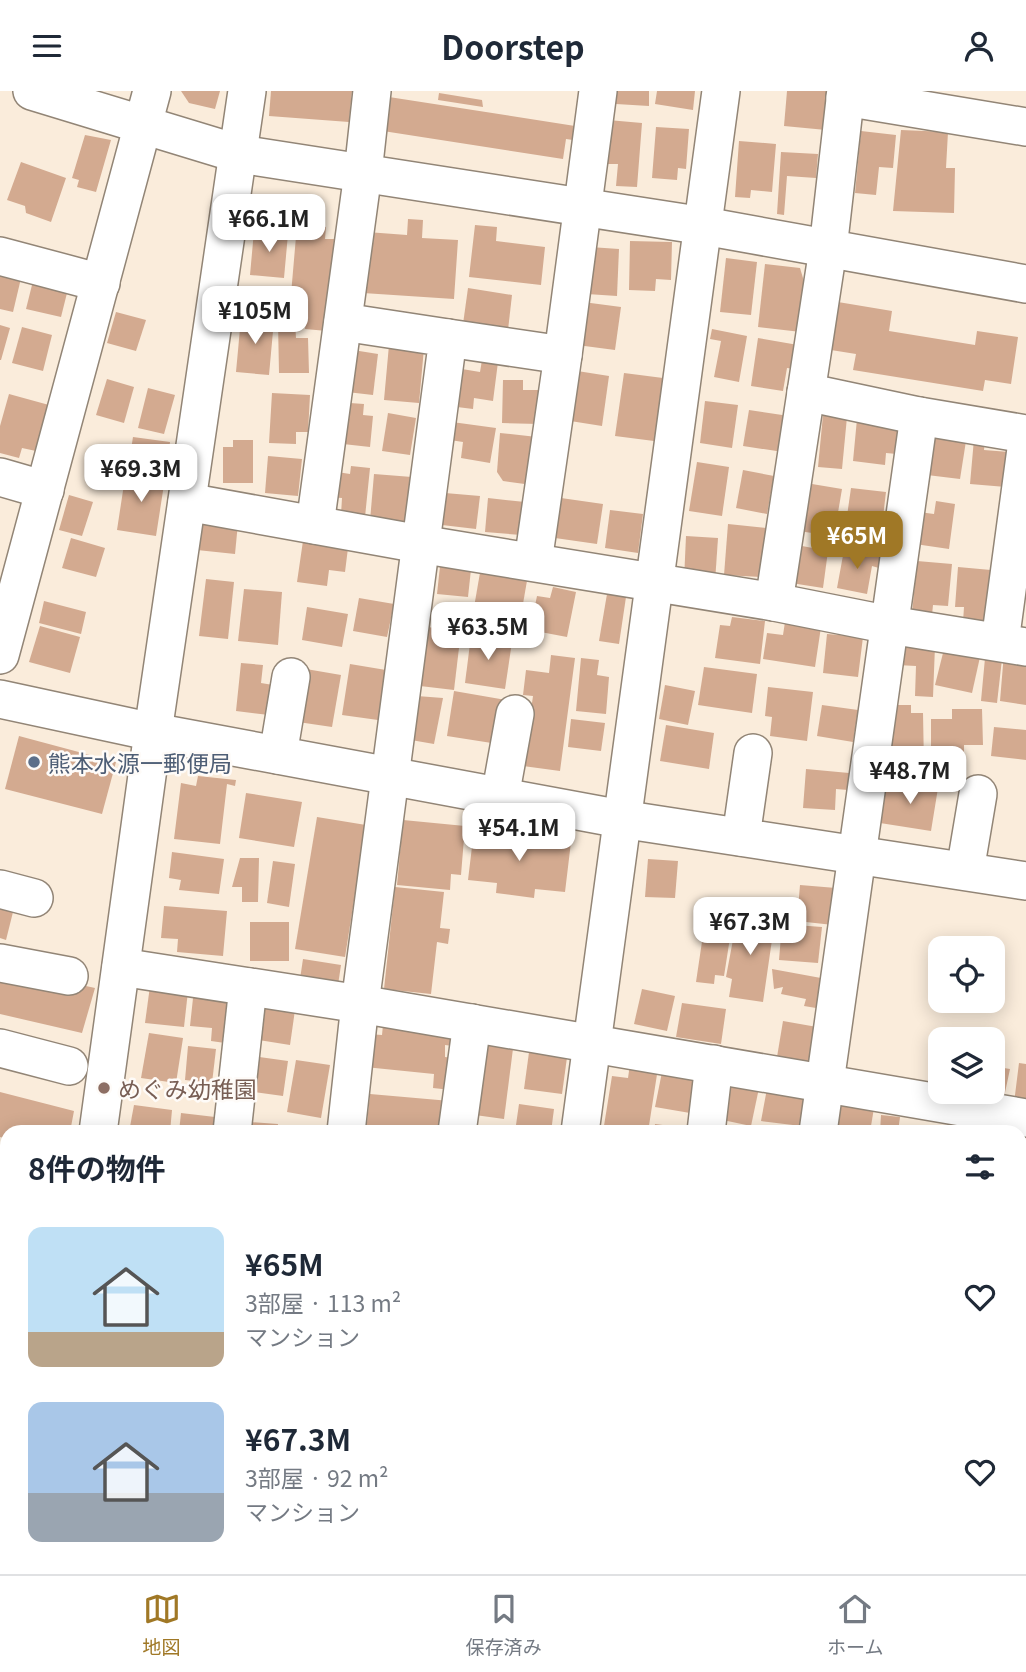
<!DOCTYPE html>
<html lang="ja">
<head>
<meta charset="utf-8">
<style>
  :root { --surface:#fff; --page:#f2f2f3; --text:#1f2937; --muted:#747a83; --line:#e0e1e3; --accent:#a07826 }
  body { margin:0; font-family:Georgia,"Noto Sans JP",serif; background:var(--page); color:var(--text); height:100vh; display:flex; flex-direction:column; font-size:26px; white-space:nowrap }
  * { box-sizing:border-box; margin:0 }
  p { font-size:23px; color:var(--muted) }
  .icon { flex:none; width:38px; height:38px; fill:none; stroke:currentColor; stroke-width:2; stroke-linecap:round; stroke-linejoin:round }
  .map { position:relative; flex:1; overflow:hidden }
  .side { position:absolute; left:0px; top:1034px; width:1027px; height:450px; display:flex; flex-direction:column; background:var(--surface); border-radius:21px 21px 0 0; box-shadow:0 4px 18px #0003 }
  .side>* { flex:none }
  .controls { position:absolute; left:928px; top:845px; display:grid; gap:14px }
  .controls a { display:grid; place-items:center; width:77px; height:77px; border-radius:14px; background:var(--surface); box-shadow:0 4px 18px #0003; font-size:35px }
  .price { position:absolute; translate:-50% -60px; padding:0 16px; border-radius:14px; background:#fff; color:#222; font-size:23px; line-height:46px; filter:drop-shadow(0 2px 4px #0008) }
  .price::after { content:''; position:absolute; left:50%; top:42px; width:21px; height:16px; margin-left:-10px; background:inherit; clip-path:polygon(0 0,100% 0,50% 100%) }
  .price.on { background:var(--accent); color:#fff }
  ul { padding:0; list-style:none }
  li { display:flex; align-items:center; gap:21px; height:175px; padding:0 28px }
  li span { display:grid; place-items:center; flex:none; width:196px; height:140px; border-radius:14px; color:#555 }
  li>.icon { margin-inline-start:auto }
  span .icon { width:84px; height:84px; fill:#fffc; stroke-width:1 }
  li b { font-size:30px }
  h2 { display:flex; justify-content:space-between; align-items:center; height:84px; padding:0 28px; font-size:30px }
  header { display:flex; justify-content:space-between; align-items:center; height:91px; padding:0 28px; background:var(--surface); font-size:32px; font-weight:700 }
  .menu { display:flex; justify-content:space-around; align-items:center; height:98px; border-top:2px solid var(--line); background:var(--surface); font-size:19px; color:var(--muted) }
  .menu a { display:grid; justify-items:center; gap:4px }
  .menu .on { color:var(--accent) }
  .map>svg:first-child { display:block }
  .building { fill:#d3aa90 }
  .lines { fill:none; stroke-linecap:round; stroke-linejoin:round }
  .minor-casing { stroke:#928576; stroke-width:40 }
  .minor { stroke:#fff; stroke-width:37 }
  .service-dot { fill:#5c6f8a; stroke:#fefbf8; stroke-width:2.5 }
  .education-dot { fill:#8d6e63; stroke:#fefbf8; stroke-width:2.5 }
  .labels { text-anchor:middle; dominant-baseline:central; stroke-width:5; stroke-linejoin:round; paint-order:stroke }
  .service-label { font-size:23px; fill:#4e5e75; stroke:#fefbf8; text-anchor:start }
  .education-label { font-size:23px; fill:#785e54; stroke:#fefbf8; text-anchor:start }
</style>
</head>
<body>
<header><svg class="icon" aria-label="menu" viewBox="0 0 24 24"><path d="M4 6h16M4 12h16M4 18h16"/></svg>Doorstep<svg class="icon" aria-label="person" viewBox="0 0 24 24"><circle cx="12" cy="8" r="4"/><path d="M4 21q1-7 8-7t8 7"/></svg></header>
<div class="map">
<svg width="1026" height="1483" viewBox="0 0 1026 1483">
  <rect width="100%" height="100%" fill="#faecdb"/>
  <g class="building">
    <path d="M 181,0 L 220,0 L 215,18 L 189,12 Z"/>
    <path d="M 271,0 L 352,0 L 349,31 L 269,25 Z"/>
    <path d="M 616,0 L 649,0 L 649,15 L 616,13 Z"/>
    <path d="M 657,0 L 695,0 L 693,19 L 655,13 Z"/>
    <path d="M 787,0 L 829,0 L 826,39 L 784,35 Z"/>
    <path d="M 439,2 L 482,9 L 483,16 L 438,9 Z"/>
    <path d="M 389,6 L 575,35 L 573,49 L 566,48 L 563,68 L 383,40 Z"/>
    <path d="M 608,29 L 642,32 L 637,96 L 616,95 L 618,73 L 605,73 Z"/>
    <path d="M 656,36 L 689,38 L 686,78 L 678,77 L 677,89 L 652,87 Z"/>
    <path d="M 901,39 L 948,41 L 946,77 L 955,77 L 954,122 L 893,120 Z"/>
    <path d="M 861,40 L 896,44 L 893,77 L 879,76 L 876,104 L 855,102 Z"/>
    <path d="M 85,44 L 111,49 L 96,101 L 77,96 L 79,89 L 72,87 Z"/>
    <path d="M 739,50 L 776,53 L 772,101 L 751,99 L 750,107 L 735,106 Z"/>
    <path d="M 781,61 L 818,63 L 816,87 L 787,85 L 784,124 L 777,123 Z"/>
    <path d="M 21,71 L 66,87 L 51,131 L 26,122 L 25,115 L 7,109 Z"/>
    <path d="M 408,128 L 423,129 L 422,147 L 458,149 L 454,208 L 363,202 L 367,141 L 407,144 Z"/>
    <path d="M 297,134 L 326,136 L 325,148 L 334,148 L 327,240 L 305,238 L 307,217 L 290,215 Z"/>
    <path d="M 475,134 L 497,136 L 496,150 L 545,156 L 541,194 L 469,186 Z"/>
    <path d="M 254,140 L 288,143 L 284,187 L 250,184 Z"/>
    <path d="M 630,150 L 672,151 L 671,189 L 656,188 L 655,200 L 629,199 Z"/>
    <path d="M 590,156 L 619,158 L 617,205 L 587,203 Z"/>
    <path d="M 726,167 L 757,171 L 751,224 L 720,221 Z"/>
    <path d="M 765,173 L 800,177 L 806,197 L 801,241 L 758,236 Z"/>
    <path d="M 0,178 L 22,183 L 13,221 L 0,218 Z"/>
    <path d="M 35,182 L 70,190 L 61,226 L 26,218 Z"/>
    <path d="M 468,197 L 512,204 L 508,239 L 463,233 Z"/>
    <path d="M 583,211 L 621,216 L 615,259 L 577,254 Z"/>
    <path d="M 838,211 L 892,220 L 889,240 L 975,254 L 977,240 L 1018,246 L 1011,293 L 985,289 L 983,300 L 853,279 L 856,263 L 831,259 Z"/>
    <path d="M 116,221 L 146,229 L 136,260 L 107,252 Z"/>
    <path d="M 241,227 L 274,229 L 269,284 L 236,281 Z"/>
    <path d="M 295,230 L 296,247 L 308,247 L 309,282 L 279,282 L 278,231 Z"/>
    <path d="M 0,234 L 10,237 L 1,269 L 0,269 Z"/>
    <path d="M 22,236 L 52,244 L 43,280 L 12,272 Z"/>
    <path d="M 712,238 L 747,245 L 739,291 L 714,286 L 721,250 L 710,248 Z"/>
    <path d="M 758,247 L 798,254 L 795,278 L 787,277 L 783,300 L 751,295 Z"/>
    <path d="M 389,254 L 424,257 L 419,312 L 384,309 Z"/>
    <path d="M 353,259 L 378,263 L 373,304 L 347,301 Z"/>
    <path d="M 482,269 L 498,271 L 493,310 L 474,307 L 473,318 L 457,316 L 462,278 L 480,281 Z"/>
    <path d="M 571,279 L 609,285 L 602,335 L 564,329 Z"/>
    <path d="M 624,282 L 663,287 L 654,350 L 615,345 Z"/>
    <path d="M 107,288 L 134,296 L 124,332 L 96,324 Z"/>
    <path d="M 503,289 L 523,289 L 523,299 L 540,299 L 539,333 L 502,332 Z"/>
    <path d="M 148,297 L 175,304 L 164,343 L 138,337 Z"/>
    <path d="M 272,302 L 310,304 L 308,341 L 296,341 L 296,353 L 269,352 Z"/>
    <path d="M 9,303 L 49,314 L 36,360 L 22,357 L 19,367 L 0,362 L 0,335 Z"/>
    <path d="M 705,310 L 738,314 L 732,357 L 700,352 Z"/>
    <path d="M 336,311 L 364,313 L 363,324 L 373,325 L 370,356 L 343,353 Z"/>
    <path d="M 749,319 L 789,325 L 783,361 L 743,355 Z"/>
    <path d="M 388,322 L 416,327 L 410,364 L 382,360 Z"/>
    <path d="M 823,324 L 847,326 L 842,378 L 818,376 Z"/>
    <path d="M 857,328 L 900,332 L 897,363 L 886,362 L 885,374 L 853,370 Z"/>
    <path d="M 452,331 L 496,337 L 490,372 L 461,367 L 463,351 L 450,349 Z"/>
    <path d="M 500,342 L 537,346 L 532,394 L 503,390 L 497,381 Z"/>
    <path d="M 933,344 L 966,350 L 960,388 L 927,384 Z"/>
    <path d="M 133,346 L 170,351 L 167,377 L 129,371 Z"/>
    <path d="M 974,348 L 985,349 L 984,359 L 1009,361 L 1006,396 L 970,393 Z"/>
    <path d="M 233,349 L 253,349 L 253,392 L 223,392 L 223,356 L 233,356 Z"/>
    <path d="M 268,365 L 302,368 L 298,405 L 265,402 Z"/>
    <path d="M 697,371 L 729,376 L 722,425 L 689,420 Z"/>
    <path d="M 351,375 L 370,377 L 365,426 L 341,424 L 342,407 L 328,406 L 331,380 L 350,383 Z"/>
    <path d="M 743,379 L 774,385 L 767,423 L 736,417 Z"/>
    <path d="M 126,380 L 165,387 L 156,445 L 117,439 Z"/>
    <path d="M 374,383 L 412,386 L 407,434 L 370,430 Z"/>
    <path d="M 806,392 L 842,398 L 834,445 L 798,440 Z"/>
    <path d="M 851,397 L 886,401 L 881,443 L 845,439 Z"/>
    <path d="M 445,402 L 480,405 L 476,438 L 442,434 Z"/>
    <path d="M 69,404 L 93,411 L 82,445 L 59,439 Z"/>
    <path d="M 488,407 L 525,411 L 521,444 L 485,441 Z"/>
    <path d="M 561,407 L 603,413 L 597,453 L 555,447 Z"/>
    <path d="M 936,410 L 955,413 L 949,458 L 915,453 L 919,421 L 934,423 Z"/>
    <path d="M 610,419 L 643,423 L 638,462 L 605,457 Z"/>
    <path d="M 200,429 L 238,432 L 235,463 L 197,459 Z"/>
    <path d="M 728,433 L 766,437 L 761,486 L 724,484 Z"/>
    <path d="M 304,443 L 349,449 L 345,481 L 329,479 L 327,495 L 297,491 Z"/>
    <path d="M 686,445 L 718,447 L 715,491 L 684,489 Z"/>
    <path d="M 71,447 L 105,457 L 96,486 L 62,477 Z"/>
    <path d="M 797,454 L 828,460 L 823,497 L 791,492 Z"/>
    <path d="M 844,459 L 881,466 L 879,477 L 872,475 L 867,503 L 837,497 Z"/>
    <path d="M 441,466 L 472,469 L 468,506 L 437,503 Z"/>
    <path d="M 917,470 L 952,473 L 948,515 L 933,514 L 932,524 L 912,523 Z"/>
    <path d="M 481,476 L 528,484 L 520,530 L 473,522 Z"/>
    <path d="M 958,476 L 991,479 L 987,533 L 963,531 L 964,516 L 955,516 Z"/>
    <path d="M 206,488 L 234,491 L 228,548 L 199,545 Z"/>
    <path d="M 553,496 L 576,501 L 567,546 L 530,539 L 537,505 L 550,507 Z"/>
    <path d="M 244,498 L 282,501 L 278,554 L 238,550 Z"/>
    <path d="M 607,503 L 626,506 L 619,553 L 599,550 Z"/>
    <path d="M 359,507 L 394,513 L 387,546 L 353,540 Z"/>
    <path d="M 44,510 L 86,521 L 81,543 L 39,532 Z"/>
    <path d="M 307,516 L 348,523 L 342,556 L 302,549 Z"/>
    <path d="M 732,526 L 765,530 L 760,573 L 715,567 L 720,534 L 730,535 Z"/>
    <path d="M 785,531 L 821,536 L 815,576 L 763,568 L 767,542 L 783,544 Z"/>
    <path d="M 40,535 L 80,546 L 70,582 L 29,571 Z"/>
    <path d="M 427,536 L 461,540 L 454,599 L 420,595 Z"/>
    <path d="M 827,543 L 863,546 L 858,586 L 823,582 Z"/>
    <path d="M 471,545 L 512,551 L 505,598 L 465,592 Z"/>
    <path d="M 897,553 L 935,555 L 933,606 L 915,605 L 916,575 L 897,574 Z"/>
    <path d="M 944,558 L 980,566 L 972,602 L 935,594 Z"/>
    <path d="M 1004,562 L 1026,565 L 1026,614 L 1000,610 Z"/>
    <path d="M 551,564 L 575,567 L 560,680 L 523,675 L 533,605 L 523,604 L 526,579 L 549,582 Z"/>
    <path d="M 581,567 L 599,569 L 597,584 L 609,586 L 606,623 L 576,620 Z"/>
    <path d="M 985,567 L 1002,568 L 997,612 L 981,610 Z"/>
    <path d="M 241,572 L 263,574 L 261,592 L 273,594 L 269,624 L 236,620 Z"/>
    <path d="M 350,573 L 386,579 L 378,629 L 342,624 Z"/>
    <path d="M 704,576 L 757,583 L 752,622 L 698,614 Z"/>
    <path d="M 306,578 L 341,584 L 332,636 L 298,631 Z"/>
    <path d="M 665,594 L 695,600 L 688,634 L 659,628 Z"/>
    <path d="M 768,596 L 813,601 L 807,650 L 770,645 L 772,626 L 765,625 Z"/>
    <path d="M 454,600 L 506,609 L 498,653 L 447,645 Z"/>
    <path d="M 417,605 L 443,607 L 434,653 L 411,649 Z"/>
    <path d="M 822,614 L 858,619 L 853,651 L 817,645 Z"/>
    <path d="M 886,614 L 911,614 L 911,622 L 923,622 L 924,674 L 902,675 L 902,660 L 887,660 Z"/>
    <path d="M 952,618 L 982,618 L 983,654 L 964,654 L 964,671 L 936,671 L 936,659 L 931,659 L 931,628 L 952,628 Z"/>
    <path d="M 571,628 L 605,632 L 601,660 L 568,656 Z"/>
    <path d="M 666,634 L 714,642 L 709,678 L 660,670 Z"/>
    <path d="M 994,636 L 1026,639 L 1026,669 L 991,665 Z"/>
    <path d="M 19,645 L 116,671 L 102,723 L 5,698 Z"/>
    <path d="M 806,678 L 849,682 L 848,699 L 836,698 L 835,719 L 803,717 Z"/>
    <path d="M 198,685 L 236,689 L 235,695 L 227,693 L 220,753 L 174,748 L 181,692 L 196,695 Z"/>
    <path d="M 898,690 L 938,697 L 931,740 L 880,732 L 886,699 L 896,700 Z"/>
    <path d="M 246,702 L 302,711 L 294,756 L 239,747 Z"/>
    <path d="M 317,726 L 366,734 L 345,866 L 295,858 Z"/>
    <path d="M 403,729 L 465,735 L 461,784 L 451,783 L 450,799 L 397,794 Z"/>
    <path d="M 474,739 L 571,751 L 565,801 L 535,798 L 534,807 L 496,802 L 497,792 L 468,789 Z"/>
    <path d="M 172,761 L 224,768 L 219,803 L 179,799 L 181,789 L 169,787 Z"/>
    <path d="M 240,767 L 259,767 L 258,811 L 242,811 L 242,796 L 232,796 Z"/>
    <path d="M 648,768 L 678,770 L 675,807 L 645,806 Z"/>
    <path d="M 273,770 L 295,773 L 289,816 L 267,812 Z"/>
    <path d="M 800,794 L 836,797 L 833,834 L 797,830 Z"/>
    <path d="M 395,796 L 444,801 L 440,837 L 450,838 L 448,853 L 437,851 L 431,903 L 384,898 Z"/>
    <path d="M 164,815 L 227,820 L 223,865 L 177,861 L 178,848 L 161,847 Z"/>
    <path d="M 707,817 L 734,821 L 724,885 L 715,884 L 714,893 L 696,891 Z"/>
    <path d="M 0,818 L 13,821 L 6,849 L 0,847 Z"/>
    <path d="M 738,822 L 775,828 L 763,911 L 729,906 L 732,888 L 726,886 Z"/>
    <rect x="250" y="831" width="39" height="39"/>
    <path d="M 782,833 L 822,836 L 818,872 L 779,869 Z"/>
    <path d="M 303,868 L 341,874 L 338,894 L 300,888 Z"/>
    <path d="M 0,876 L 95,897 L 82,942 L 0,923 Z"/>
    <path d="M 772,878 L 821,887 L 816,917 L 804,915 L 806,908 L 781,903 L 783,896 L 774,898 Z"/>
    <path d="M 150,895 L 188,900 L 184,936 L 145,932 Z"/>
    <path d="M 194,898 L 230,902 L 225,952 L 211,950 L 212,937 L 190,935 Z"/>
    <path d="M 642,898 L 675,905 L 667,940 L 634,933 Z"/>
    <path d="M 259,909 L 296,912 L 290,954 L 253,948 Z"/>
    <path d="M 682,912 L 726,918 L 721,953 L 676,946 Z"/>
    <path d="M 783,930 L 817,936 L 810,972 L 777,966 Z"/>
    <path d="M 383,934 L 462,941 L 461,956 L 445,954 L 445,966 L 454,967 L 451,999 L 433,997 L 434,983 L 365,976 L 368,943 L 382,944 Z"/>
    <path d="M 149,942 L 183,947 L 176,992 L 141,987 Z"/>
    <path d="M 484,946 L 514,950 L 504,1028 L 475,1024 Z"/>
    <path d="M 530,954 L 568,959 L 562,1003 L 524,998 Z"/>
    <path d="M 188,955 L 216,958 L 212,992 L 185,989 Z"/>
    <path d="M 252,965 L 288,970 L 283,1005 L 247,1000 Z"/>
    <path d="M 296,969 L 330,974 L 321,1027 L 287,1021 Z"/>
    <path d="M 1019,972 L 1026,973 L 1026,1014 L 1014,1012 Z"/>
    <path d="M 630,973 L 658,977 L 648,1041 L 603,1041 L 612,985 L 628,987 Z"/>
    <path d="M 992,975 L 1010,978 L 1003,1011 L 978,1001 L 992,1001 Z"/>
    <path d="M 663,976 L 697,982 L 690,1022 L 655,1016 Z"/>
    <path d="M 726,991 L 759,997 L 751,1035 L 718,1028 Z"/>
    <path d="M 768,992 L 809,999 L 801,1035 L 761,1030 Z"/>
    <path d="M 0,1001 L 74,1020 L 70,1041 L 7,1041 L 7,1048 L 0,1046 Z"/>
    <path d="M 370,1003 L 450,1010 L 447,1041 L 366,1041 Z"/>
    <path d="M 837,1005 L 875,1011 L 870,1041 L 831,1041 Z"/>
    <path d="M 519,1013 L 554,1018 L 551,1041 L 515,1041 Z"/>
    <path d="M 134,1014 L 172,1019 L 170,1041 L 129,1041 Z"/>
    <path d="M 181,1022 L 215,1026 L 214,1041 L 179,1041 Z"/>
    <path d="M 881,1024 L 900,1026 L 898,1041 L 880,1041 Z"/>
    <path d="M 249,1031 L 278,1033 L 277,1041 L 248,1041 Z"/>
    <path d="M 948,1032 L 985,1037 L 984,1041 L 947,1041 Z"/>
    <path d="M 655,1033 L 693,1038 L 692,1041 L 654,1041 Z"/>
    <rect x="1020" y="1062" width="6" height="33"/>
    <path d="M 1020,1105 L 1026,1106 L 1025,1162 L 1020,1161 Z"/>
    <path d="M 0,1123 L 7,1124 L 7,1165 L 0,1163 Z"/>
    <path d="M 0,1227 L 7,1229 L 7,1320 L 0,1318 Z"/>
    <path d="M 0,1372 L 7,1374 L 7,1416 L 3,1415 L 1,1423 Z"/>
    <path d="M 1020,1431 L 1024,1432 L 1026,1472 L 1020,1472 Z"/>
    <path d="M 76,1477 L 112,1477 L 111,1483 L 76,1483 Z"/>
    <path d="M 115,1477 L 155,1477 L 154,1483 L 115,1483 Z"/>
    <path d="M 307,1477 L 341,1477 L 340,1483 L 307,1483 Z"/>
    <rect x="351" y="1477" width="32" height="6"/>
    <path d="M 413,1477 L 447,1477 L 447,1483 L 412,1483 Z"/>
    <rect x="455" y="1477" width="24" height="6"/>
    <path d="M 899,1477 L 926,1478 L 926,1483 L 899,1483 Z"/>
    <path d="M 990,1477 L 1020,1477 L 1020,1482 L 990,1481 Z"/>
  </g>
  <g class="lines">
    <defs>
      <g id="minor">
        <path d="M 32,0 L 239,63 L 704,135 L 1026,193"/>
        <path d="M 845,6 L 1026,36"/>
        <path d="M 0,165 L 101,192"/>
        <path d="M 343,231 L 448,247 L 360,913 L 346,1041"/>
        <path d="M 448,247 L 563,264 L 598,0"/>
        <path d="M 806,301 L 919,325 L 1026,343"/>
        <path d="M 0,386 L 45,399"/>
        <path d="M 187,411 L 420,453 L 774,511 L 890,534 L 1026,556"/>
        <path d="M 315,434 L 363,82 L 372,0"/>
        <path d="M 533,471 L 563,264"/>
        <path d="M 774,511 L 828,158 L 846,0"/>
        <path d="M 1000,551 L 1026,358"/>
        <path d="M 0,564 L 152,0"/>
        <path d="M 0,608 L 153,641 L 621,728 L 1026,790"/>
        <path d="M 278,664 L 291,586"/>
        <path d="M 500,706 L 515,623"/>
        <path d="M 741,746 L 753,662"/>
        <path d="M 965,780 L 978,703"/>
        <path d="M 0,798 L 34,807"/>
        <path d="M 0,872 L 69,885"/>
        <path d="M 121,876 L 360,913 L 1026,1027"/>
        <path d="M 0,957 L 69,975"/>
        <path d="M 98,1041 L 153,641 L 247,0"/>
        <path d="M 232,1041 L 248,896"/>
        <path d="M 457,1041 L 472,932"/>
        <path d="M 580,1041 L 721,0"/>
        <path d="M 706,1041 L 714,973"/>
        <path d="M 818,1041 L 919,325"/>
        <path d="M 0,1106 L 7,1108"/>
        <path d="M 0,1209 L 7,1211"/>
        <path d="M 1020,1391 L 1026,1392"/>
        <path d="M 42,1483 L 43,1477"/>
        <path d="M 172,1483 L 173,1477"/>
        <path d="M 287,1483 L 288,1477"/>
        <path d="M 399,1483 L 399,1477"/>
        <path d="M 523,1483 L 523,1477"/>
        <path d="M 650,1483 L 651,1477"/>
        <path d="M 763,1483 L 764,1477"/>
        <path d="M 873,1483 L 874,1477"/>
      </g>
    </defs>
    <use href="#minor" class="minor-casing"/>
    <use href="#minor" class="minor"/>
  </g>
  <circle class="service-dot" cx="34" cy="671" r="7"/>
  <circle class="education-dot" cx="104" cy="997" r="7"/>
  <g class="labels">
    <g class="service-label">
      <text x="48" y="671">熊本水源一郵便局</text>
    </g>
    <g class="education-label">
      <text x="118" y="997">めぐみ幼稚園</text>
    </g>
  </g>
</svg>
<div class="controls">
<a><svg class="icon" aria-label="locate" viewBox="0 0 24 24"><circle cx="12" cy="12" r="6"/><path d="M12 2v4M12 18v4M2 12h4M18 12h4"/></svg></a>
<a><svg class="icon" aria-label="layers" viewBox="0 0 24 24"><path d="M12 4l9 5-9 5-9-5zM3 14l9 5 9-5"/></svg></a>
</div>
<b class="price" style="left:269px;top:163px">¥66.1M</b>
<b class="price" style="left:255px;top:255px">¥105M</b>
<b class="price" style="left:141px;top:413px">¥69.3M</b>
<b class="price on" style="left:857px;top:480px">¥65M</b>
<b class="price" style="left:488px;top:571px">¥63.5M</b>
<b class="price" style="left:910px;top:715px">¥48.7M</b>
<b class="price" style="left:519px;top:772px">¥54.1M</b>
<b class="price" style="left:750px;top:866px">¥67.3M</b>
<section class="side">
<h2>8件の物件<svg class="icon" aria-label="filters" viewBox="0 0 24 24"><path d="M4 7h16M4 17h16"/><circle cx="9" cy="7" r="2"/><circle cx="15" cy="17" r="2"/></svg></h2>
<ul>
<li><span style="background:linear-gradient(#bfe0f5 75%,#b9a48a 0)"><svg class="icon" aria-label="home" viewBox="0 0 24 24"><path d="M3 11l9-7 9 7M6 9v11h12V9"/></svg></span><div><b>¥65M</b><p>3部屋 · 113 m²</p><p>マンション</p></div><svg class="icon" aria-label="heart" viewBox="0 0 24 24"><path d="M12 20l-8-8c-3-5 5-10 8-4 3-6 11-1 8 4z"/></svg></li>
<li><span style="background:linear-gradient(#a9c7e8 65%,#9aa5b1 0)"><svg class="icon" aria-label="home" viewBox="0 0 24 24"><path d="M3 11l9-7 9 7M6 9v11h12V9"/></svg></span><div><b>¥67.3M</b><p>3部屋 · 92 m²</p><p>マンション</p></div><svg class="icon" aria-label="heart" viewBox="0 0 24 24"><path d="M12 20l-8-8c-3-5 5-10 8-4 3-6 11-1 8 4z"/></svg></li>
</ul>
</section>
</div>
<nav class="menu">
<a class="on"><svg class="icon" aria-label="map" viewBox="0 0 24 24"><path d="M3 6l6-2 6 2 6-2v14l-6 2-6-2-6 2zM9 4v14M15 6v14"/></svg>地図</a>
<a><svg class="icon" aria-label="saved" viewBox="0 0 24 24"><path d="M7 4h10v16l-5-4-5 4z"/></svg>保存済み</a>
<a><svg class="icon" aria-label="home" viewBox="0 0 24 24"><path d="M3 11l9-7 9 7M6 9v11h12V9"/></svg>ホーム</a>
</nav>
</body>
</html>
